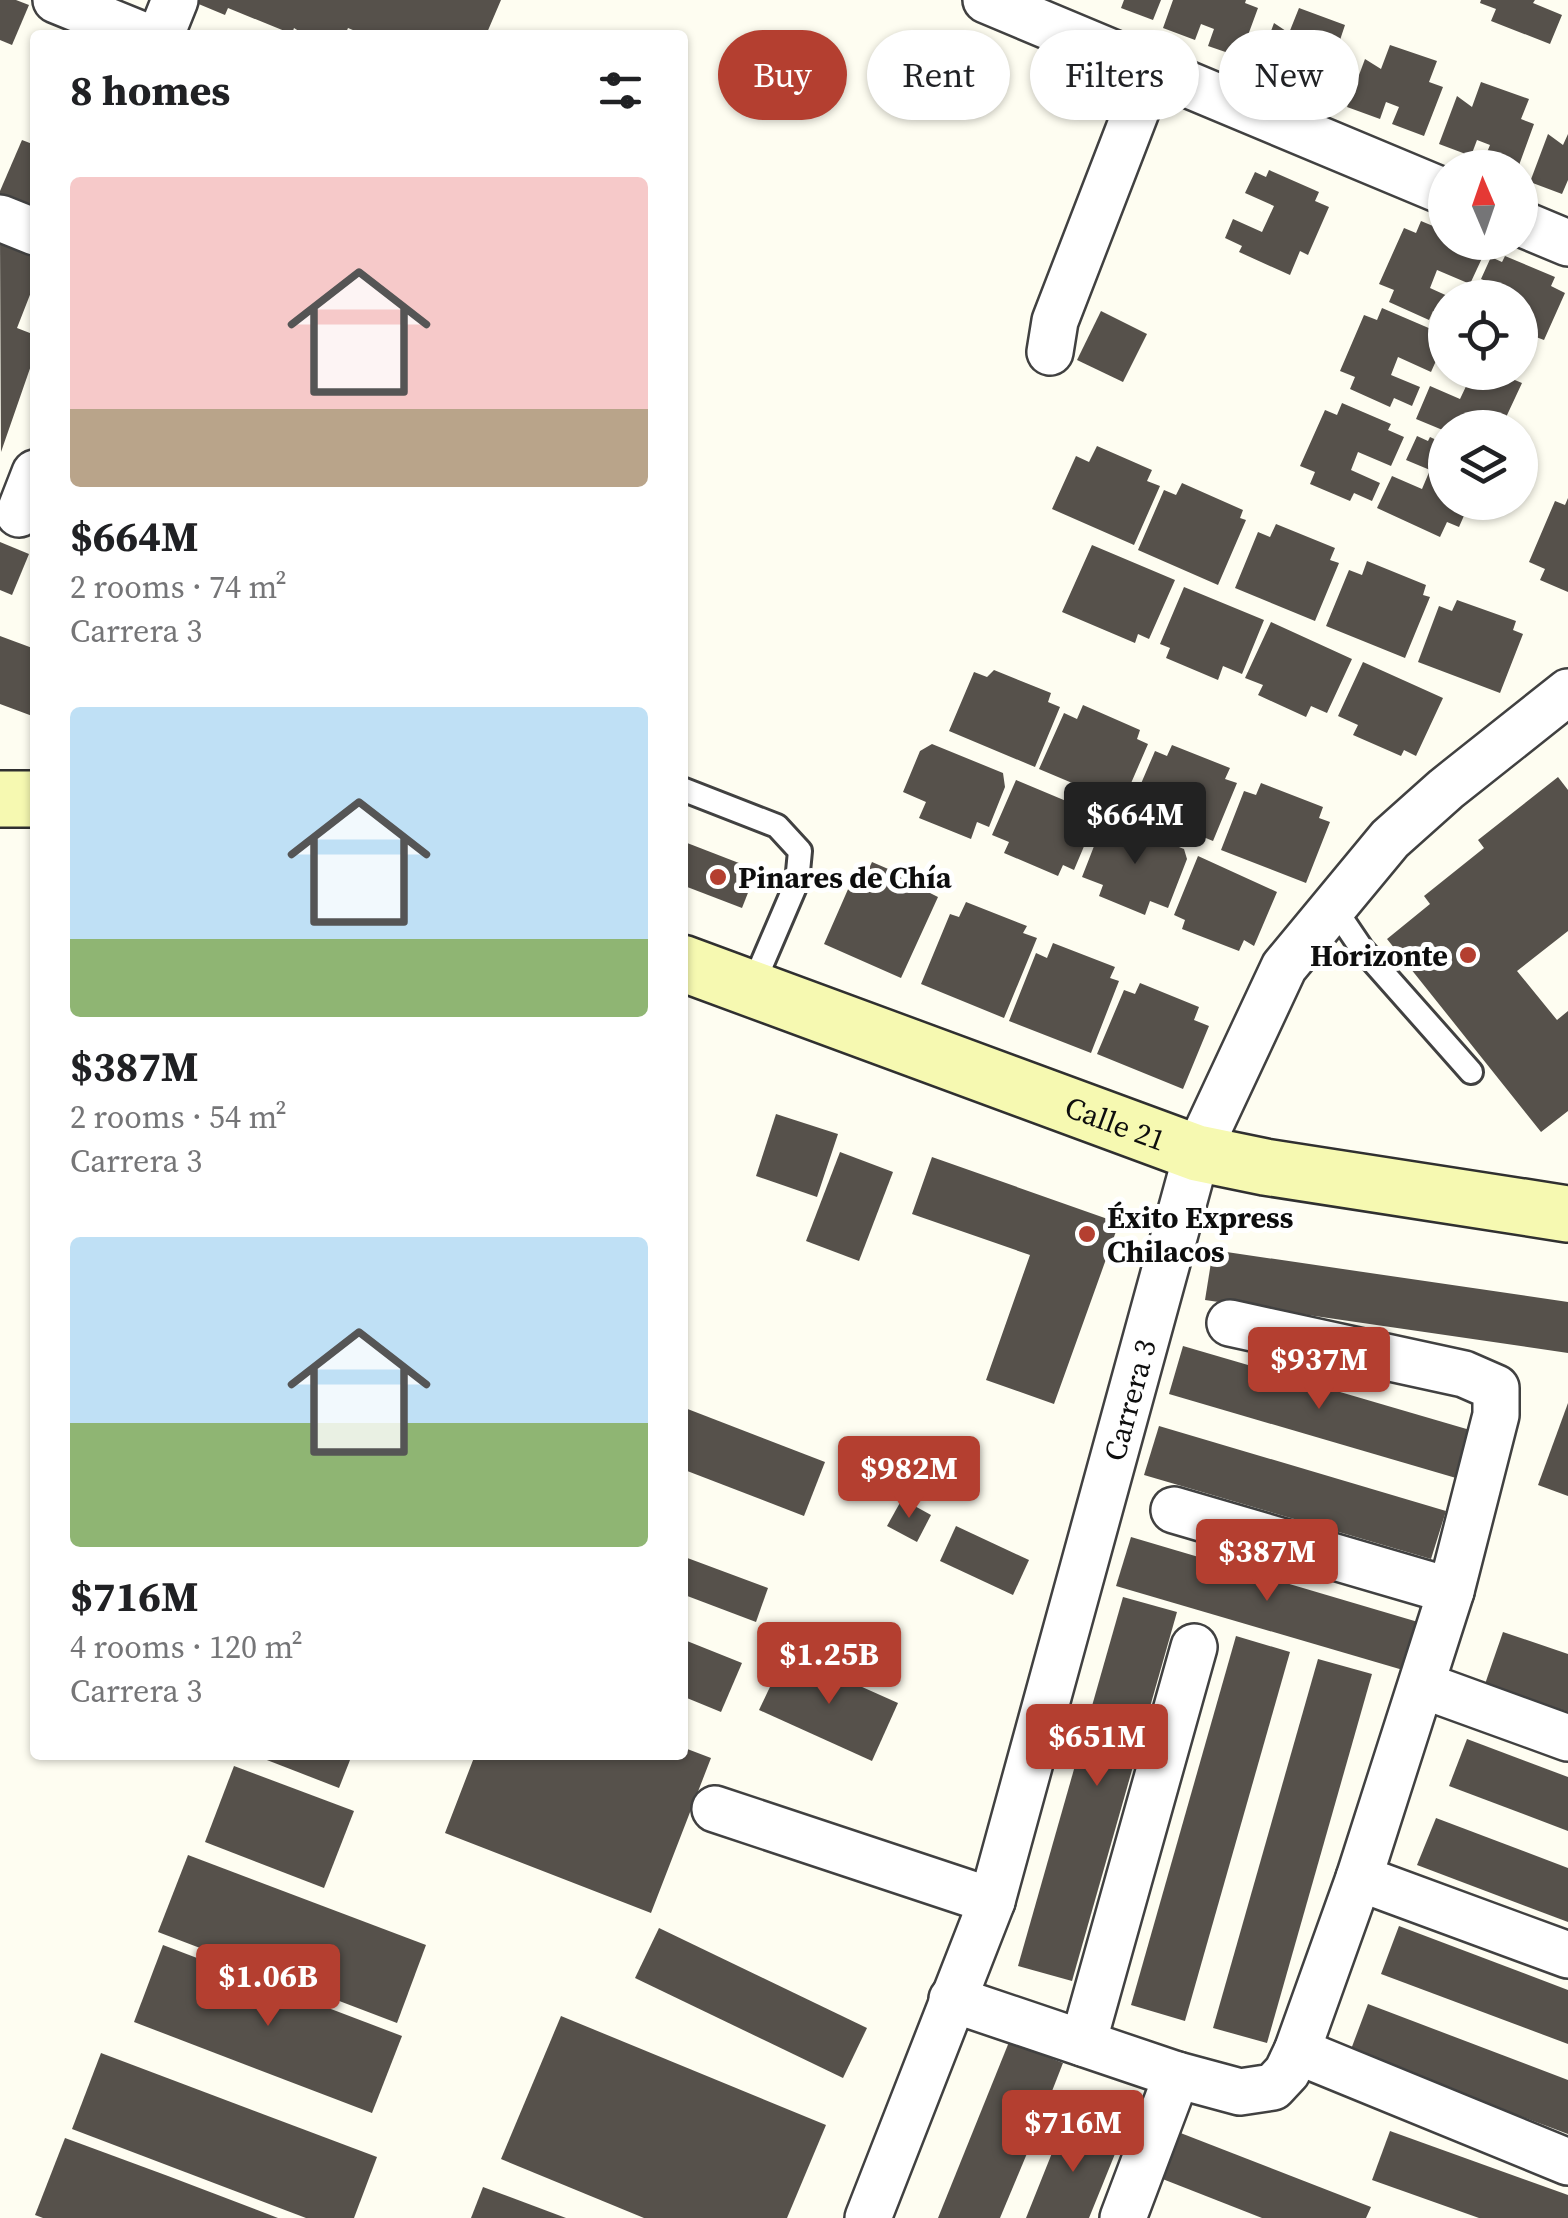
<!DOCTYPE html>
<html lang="en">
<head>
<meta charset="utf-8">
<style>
  :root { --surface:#fff; --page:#f2f2f2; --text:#202124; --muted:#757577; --accent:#b43f30 }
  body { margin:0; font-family:"Source Serif 4",serif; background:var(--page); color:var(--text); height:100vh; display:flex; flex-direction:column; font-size:38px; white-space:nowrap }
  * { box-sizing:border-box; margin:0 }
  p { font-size:32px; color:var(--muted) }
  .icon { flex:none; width:55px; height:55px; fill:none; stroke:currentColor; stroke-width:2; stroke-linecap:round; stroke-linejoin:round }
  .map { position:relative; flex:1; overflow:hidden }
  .panel { position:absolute; left:30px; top:30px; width:658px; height:1730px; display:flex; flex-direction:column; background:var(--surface); border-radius:10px; box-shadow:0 2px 8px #0004 }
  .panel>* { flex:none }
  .hud { position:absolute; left:718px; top:30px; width:700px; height:90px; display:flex; gap:20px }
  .needle { width:65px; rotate:358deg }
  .buttons { position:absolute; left:1428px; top:150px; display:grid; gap:20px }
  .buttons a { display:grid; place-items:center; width:110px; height:110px; border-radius:50%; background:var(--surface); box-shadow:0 2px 8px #0004; font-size:50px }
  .price { position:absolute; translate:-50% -85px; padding:0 22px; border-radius:10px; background:var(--accent); color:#fff; font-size:32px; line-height:65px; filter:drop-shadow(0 2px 5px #0008) }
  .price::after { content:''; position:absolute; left:50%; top:60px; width:30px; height:22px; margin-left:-15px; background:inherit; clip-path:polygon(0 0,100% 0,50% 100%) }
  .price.active { background:#222; color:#fff }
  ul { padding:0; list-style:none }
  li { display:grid; align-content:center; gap:20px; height:530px; padding:0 40px }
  li span { display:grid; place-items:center; height:310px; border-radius:10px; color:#555 }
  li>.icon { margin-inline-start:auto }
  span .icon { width:180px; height:180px; fill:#fffc; stroke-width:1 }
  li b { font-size:42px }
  h2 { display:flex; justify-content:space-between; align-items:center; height:120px; padding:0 40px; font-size:42px }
  .chip { padding:0 35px; border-radius:45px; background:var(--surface); box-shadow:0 2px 8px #0004; font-size:35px; line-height:90px }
  .chip.active { background:var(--accent); color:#fff }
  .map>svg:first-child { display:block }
  .building { fill:#56514b }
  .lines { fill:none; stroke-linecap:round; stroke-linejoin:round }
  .lane-casing { stroke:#414141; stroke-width:28 }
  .street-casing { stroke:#414141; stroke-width:50 }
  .secondary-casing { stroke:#303030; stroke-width:60 }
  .lane { stroke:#fff; stroke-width:22 }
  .street { stroke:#fff; stroke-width:45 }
  .secondary { stroke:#f6f9b1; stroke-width:55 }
  .poi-dot { fill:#b43f30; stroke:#fff; stroke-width:4 }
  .labels { text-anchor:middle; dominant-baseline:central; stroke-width:10; stroke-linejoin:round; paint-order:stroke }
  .poi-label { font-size:30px; font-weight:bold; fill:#0e0e0e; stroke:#fff; text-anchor:start }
  .street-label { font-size:30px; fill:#0e0e0e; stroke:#fff }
</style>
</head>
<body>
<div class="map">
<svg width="1568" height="2218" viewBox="0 0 1568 2218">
  <rect width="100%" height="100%" fill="#fefdf1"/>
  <g class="building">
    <path d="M 0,0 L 16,0 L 29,5 L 12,45 L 0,40 Z"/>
    <path d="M 189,0 L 501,0 L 486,35 L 359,35 L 360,33 L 348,28 L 345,35 L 305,35 L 294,28 L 292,34 L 228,8 L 225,15 Z"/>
    <path d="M 1124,0 L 1161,0 L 1153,20 L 1121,8 Z"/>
    <path d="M 1173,0 L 1246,0 L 1245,3 L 1258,8 L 1240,57 L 1208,46 L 1214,29 L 1201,24 L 1195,40 L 1163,28 Z"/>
    <path d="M 1481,0 L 1535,0 L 1533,3 L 1562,15 L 1550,44 L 1491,21 L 1496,9 L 1480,3 Z"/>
    <path d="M 1299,8 L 1345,25 L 1338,46 L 1351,50 L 1333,100 L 1301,88 L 1308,71 L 1295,66 L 1288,83 L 1256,71 L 1274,23 L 1289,33 Z"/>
    <path d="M 1390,45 L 1437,61 L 1429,82 L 1443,87 L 1424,136 L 1392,124 L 1399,107 L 1386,102 L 1380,119 L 1347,107 L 1365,59 L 1381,69 Z"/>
    <path d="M 1481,82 L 1529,99 L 1521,119 L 1534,124 L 1518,168 L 1498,168 L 1483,162 L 1490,145 L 1477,140 L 1471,156 L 1439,144 L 1457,96 L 1472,107 Z"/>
    <path d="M 1548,134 L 1563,145 L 1568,134 L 1568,180 L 1562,194 L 1530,182 Z"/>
    <path d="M 22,140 L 35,145 L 35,224 L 0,209 L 0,191 Z"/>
    <path d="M 1269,170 L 1319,192 L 1315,201 L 1329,207 L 1308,255 L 1300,251 L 1290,275 L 1239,252 L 1242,246 L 1225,238 L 1233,219 L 1262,232 L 1274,206 L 1245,193 L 1255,172 L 1266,177 Z"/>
    <path d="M 1421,221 L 1445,231 L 1445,242 L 1470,242 L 1468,249 L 1483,256 L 1470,284 L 1437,270 L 1430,288 L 1452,298 L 1445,298 L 1445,316 L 1433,311 L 1429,320 L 1389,302 L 1394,290 L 1379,284 L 1404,228 L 1416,233 Z"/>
    <path d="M 0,236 L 35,250 L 35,282 L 17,328 L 35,335 L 35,354 L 1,452 Z"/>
    <path d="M 1505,256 L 1555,277 L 1551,286 L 1565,293 L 1544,340 L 1536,337 L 1526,360 L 1520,358 L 1520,298 L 1507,298 L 1510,291 L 1481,279 L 1491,257 L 1502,262 Z"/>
    <path d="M 1382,308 L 1431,329 L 1428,336 L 1444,343 L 1431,372 L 1398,357 L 1391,375 L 1420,387 L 1412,406 L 1394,398 L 1390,407 L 1350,389 L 1355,377 L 1340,371 L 1364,315 L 1377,320 Z"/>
    <path d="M 1101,311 L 1147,334 L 1123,382 L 1077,360 Z"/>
    <path d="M 1451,372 L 1512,372 L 1510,378 L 1522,383 L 1501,428 L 1445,428 L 1445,431 L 1416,419 L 1430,386 L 1460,399 L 1469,380 Z"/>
    <path d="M 1342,403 L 1391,424 L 1388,430 L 1404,437 L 1391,466 L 1358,452 L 1351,470 L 1380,483 L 1372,501 L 1354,493 L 1350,501 L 1310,484 L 1315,472 L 1300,466 L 1325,410 L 1337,415 Z"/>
    <path d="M 1417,436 L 1428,441 L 1430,437 L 1445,444 L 1445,502 L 1470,502 L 1459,527 L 1447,522 L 1440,537 L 1377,508 L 1392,476 L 1422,489 L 1430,470 L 1406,460 Z"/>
    <path d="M 1097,446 L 1152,470 L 1147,481 L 1160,486 L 1134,545 L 1052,509 L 1076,456 L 1089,462 Z"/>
    <path d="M 1182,483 L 1243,510 L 1240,518 L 1246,520 L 1218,585 L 1138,550 L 1164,490 L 1176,495 Z"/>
    <path d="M 1568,498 L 1568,592 L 1540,580 L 1545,569 L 1529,562 L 1555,501 L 1565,505 Z"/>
    <path d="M 1276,524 L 1335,548 L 1330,560 L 1339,563 L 1315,621 L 1235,588 L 1258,532 L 1270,537 Z"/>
    <path d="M 0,542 L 29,554 L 12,595 L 0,590 Z"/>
    <path d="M 1092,545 L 1175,580 L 1149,639 L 1138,634 L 1135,643 L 1062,612 Z"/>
    <path d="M 1367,561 L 1426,585 L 1423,595 L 1430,597 L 1405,658 L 1326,626 L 1349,570 L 1362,575 Z"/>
    <path d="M 1184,587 L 1264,620 L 1242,674 L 1223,666 L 1218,680 L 1166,658 L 1170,648 L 1160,644 Z"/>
    <path d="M 1457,600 L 1516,621 L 1513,630 L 1523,634 L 1500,693 L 1418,662 L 1439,606 L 1452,611 Z"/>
    <path d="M 1271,622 L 1352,659 L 1327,713 L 1311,706 L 1306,717 L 1258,695 L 1263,685 L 1245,678 Z"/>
    <path d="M 0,636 L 35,649 L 35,717 L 0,704 Z"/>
    <path d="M 1363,662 L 1443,698 L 1416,756 L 1404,750 L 1401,756 L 1353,735 L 1358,725 L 1338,716 Z"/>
    <path d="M 994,670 L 1051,693 L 1048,702 L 1060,707 L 1035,767 L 949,731 L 974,672 L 987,677 Z"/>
    <path d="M 1083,705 L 1140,730 L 1137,739 L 1148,744 L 1122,804 L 1039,769 L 1064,713 L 1077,719 Z"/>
    <path d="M 932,744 L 1003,773 L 1005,787 L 989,827 L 977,822 L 971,839 L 919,818 L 926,802 L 903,792 L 920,751 Z"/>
    <path d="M 1172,745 L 1230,768 L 1225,779 L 1237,783 L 1213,841 L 1131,807 L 1155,751 L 1167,756 Z"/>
    <path d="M 1558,777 L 1568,790 L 1568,931 L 1517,971 L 1557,1020 L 1568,1011 L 1568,1111 L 1541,1132 L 1387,939 L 1430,904 L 1424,896 L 1484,848 L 1478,840 Z"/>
    <path d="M 1016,780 L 1090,811 L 1093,825 L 1074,870 L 1063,865 L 1058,876 L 1004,853 L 1009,842 L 992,835 Z"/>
    <path d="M 1261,783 L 1323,807 L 1319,818 L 1330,822 L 1306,883 L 1221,850 L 1244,791 L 1256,795 Z"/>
    <path d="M 1105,818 L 1184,849 L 1187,859 L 1168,908 L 1150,901 L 1145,915 L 1099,896 L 1103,885 L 1082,877 Z"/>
    <path d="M 682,841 L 757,870 L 742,908 L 682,885 Z"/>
    <path d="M 1198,856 L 1277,892 L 1254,946 L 1244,940 L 1239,951 L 1182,929 L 1185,920 L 1174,915 Z"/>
    <path d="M 872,862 L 930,887 L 928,892 L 938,897 L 901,978 L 824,944 L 856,871 L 866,875 Z"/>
    <path d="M 966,902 L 1027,926 L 1023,933 L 1037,938 L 1004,1018 L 921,984 L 950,914 L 959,917 Z"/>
    <path d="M 1053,943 L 1115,967 L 1110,978 L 1119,981 L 1091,1053 L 1009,1021 L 1036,953 L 1047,958 Z"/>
    <path d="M 1140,983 L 1199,1007 L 1194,1020 L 1209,1026 L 1183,1089 L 1097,1054 L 1124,990 L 1135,994 Z"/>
    <path d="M 776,1114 L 838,1134 L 817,1197 L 756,1176 Z"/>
    <path d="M 840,1152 L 893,1172 L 859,1261 L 806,1241 Z"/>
    <path d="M 932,1157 L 1119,1223 L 1054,1404 L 986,1380 L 1030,1255 L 912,1214 Z"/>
    <path d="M 1213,1250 L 1568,1302 L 1568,1353 L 1205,1300 Z"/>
    <path d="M 1183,1346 L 1470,1430 L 1456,1478 L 1169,1394 Z"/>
    <path d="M 1568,1403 L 1568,1496 L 1538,1485 Z"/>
    <path d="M 685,1408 L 825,1462 L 804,1516 L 682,1469 L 682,1415 Z"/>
    <path d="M 1159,1426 L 1446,1511 L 1431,1559 L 1144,1475 Z"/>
    <path d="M 902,1499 L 931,1515 L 917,1542 L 887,1526 Z"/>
    <path d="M 956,1526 L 1029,1560 L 1013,1595 L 940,1561 Z"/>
    <path d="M 1131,1537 L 1418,1622 L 1403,1670 L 1116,1586 Z"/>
    <path d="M 682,1556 L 768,1588 L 756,1622 L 682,1594 Z"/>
    <path d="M 1123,1597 L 1177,1612 L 1072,1981 L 1018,1966 Z"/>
    <path d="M 1503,1632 L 1568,1654 L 1568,1712 L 1485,1684 Z"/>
    <path d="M 1236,1636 L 1290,1652 L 1185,2021 L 1131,2005 Z"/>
    <path d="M 682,1639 L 742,1663 L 721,1712 L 682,1696 Z"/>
    <path d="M 786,1653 L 898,1703 L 872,1761 L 759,1710 Z"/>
    <path d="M 1318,1659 L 1372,1674 L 1267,2043 L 1213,2028 Z"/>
    <path d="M 1467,1739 L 1568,1777 L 1568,1831 L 1449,1786 Z"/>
    <path d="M 682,1747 L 711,1758 L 651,1913 L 445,1833 L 475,1755 L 682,1755 Z"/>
    <path d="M 254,1755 L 352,1755 L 339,1788 Z"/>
    <path d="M 234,1766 L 354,1811 L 324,1888 L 205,1842 Z"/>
    <path d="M 1436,1818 L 1568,1868 L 1568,1922 L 1417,1865 Z"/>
    <path d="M 188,1855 L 426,1945 L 397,2023 L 158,1932 Z"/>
    <path d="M 1399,1926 L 1568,1990 L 1568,2044 L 1381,1974 Z"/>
    <path d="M 659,1928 L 867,2028 L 843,2078 L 635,1978 Z"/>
    <path d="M 163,1945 L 402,2036 L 372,2113 L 134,2022 Z"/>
    <path d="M 1368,2004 L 1568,2080 L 1568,2134 L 1350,2052 Z"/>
    <path d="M 561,2016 L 826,2125 L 787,2218 L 644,2218 L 501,2159 Z"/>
    <path d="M 1009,2042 L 1063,2063 L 1036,2132 L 1000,2218 L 938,2218 Z"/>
    <path d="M 101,2053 L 377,2157 L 354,2218 L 306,2218 L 72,2129 Z"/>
    <path d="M 1064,2123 L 1119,2144 L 1089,2218 L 1026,2218 Z"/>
    <path d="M 1390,2131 L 1568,2195 L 1568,2218 L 1479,2218 L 1372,2180 Z"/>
    <path d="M 1178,2132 L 1371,2207 L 1366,2218 L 1262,2218 L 1160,2178 Z"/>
    <path d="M 65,2138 L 168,2176 L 278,2218 L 43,2218 L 35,2215 Z"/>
    <path d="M 483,2187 L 566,2218 L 471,2218 Z"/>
  </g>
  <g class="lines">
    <defs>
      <g id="lane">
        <path d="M 682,789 L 777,826 L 800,851 L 797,882 L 752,987"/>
        <path d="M 1333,906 L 1362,949 L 1471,1072"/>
      </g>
      <g id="street">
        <path d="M 56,0 L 142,35"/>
        <path d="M 986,0 L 1445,192"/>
        <path d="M 161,35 L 175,0"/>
        <path d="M 0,218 L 35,232"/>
        <path d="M 1520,223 L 1568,243"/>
        <path d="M 1050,352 L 1055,321 L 1152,70"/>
        <path d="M 19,514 L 35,473"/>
        <path d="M 1174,1510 L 1451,1591"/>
        <path d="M 1422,1685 L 1568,1738"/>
        <path d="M 715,1809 L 992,1901"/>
        <path d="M 1359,1878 L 1568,1955"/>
        <path d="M 952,1999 L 1177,2075 L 1240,2092 L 1273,2087 L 1287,2072 L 1297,2051 L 1359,1878 L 1451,1591 L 1496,1415 L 1496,1388 L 1464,1374 L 1230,1323"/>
        <path d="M 1083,2043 L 1194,1647"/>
        <path d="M 1297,2051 L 1568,2162"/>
        <path id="s1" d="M 868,2218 L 992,1901 L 1197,1153 L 1284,967 L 1390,839 L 1446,789 L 1568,692"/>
        <path d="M 1123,2218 L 1177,2075"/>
      </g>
      <g id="secondary">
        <path d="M 0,799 L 35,799"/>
        <path id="s2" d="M 682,963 L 1197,1153 L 1265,1167 L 1568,1214"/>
      </g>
    </defs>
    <use href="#lane" class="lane-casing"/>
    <use href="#street" class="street-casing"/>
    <use href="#secondary" class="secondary-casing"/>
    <use href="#lane" class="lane"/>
    <use href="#street" class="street"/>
    <use href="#secondary" class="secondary"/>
  </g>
  <g class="poi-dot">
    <circle cx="718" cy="877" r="10"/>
    <circle cx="1468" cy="955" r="10"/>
    <circle cx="1087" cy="1234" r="10"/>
  </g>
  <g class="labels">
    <g class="poi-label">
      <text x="738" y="877">Pinares de Chía</text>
      <text x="1448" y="955" text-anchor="end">Horizonte</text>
      <text x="1107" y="1217">Éxito Express<tspan x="1107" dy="34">Chilacos</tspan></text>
    </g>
    <g class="street-label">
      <text stroke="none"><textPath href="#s2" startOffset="462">Calle 21</textPath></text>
      <text stroke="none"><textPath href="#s1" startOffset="860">Carrera 3</textPath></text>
    </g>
  </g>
</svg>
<div class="buttons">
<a><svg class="needle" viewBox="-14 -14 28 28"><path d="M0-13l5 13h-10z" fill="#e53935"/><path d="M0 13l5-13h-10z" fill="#757577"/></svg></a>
<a><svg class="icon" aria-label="locate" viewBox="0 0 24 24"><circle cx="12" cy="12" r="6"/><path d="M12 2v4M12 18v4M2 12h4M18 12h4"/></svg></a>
<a><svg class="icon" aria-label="layers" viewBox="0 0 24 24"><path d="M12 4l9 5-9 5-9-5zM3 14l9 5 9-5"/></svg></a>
</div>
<b class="price active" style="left:1135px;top:867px">$664M</b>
<b class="price" style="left:1319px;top:1412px">$937M</b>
<b class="price" style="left:909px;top:1521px">$982M</b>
<b class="price" style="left:1267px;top:1604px">$387M</b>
<b class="price" style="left:829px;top:1707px">$1.25B</b>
<b class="price" style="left:1097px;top:1789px">$651M</b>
<b class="price" style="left:268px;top:2029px">$1.06B</b>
<b class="price" style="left:1073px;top:2175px">$716M</b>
<div class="hud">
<a class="chip active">Buy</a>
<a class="chip">Rent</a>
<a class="chip">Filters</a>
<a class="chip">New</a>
</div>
<section class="panel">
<h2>8 homes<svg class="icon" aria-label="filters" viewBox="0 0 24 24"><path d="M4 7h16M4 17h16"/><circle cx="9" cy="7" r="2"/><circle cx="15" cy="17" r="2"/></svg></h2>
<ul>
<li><span style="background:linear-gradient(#f6c9c9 75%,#b9a48a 0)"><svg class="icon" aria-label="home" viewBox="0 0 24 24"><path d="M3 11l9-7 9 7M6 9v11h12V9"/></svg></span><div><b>$664M</b><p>2 rooms · 74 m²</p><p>Carrera 3</p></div></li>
<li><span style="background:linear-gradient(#bfe0f5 75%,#8fb573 0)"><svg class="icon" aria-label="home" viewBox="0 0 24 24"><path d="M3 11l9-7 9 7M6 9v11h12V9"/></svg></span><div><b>$387M</b><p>2 rooms · 54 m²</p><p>Carrera 3</p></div></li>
<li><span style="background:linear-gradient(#bfe0f5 60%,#8fb573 0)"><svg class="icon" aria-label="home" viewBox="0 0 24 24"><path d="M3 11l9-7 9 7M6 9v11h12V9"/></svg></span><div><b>$716M</b><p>4 rooms · 120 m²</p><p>Carrera 3</p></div></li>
</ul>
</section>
</div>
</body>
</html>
